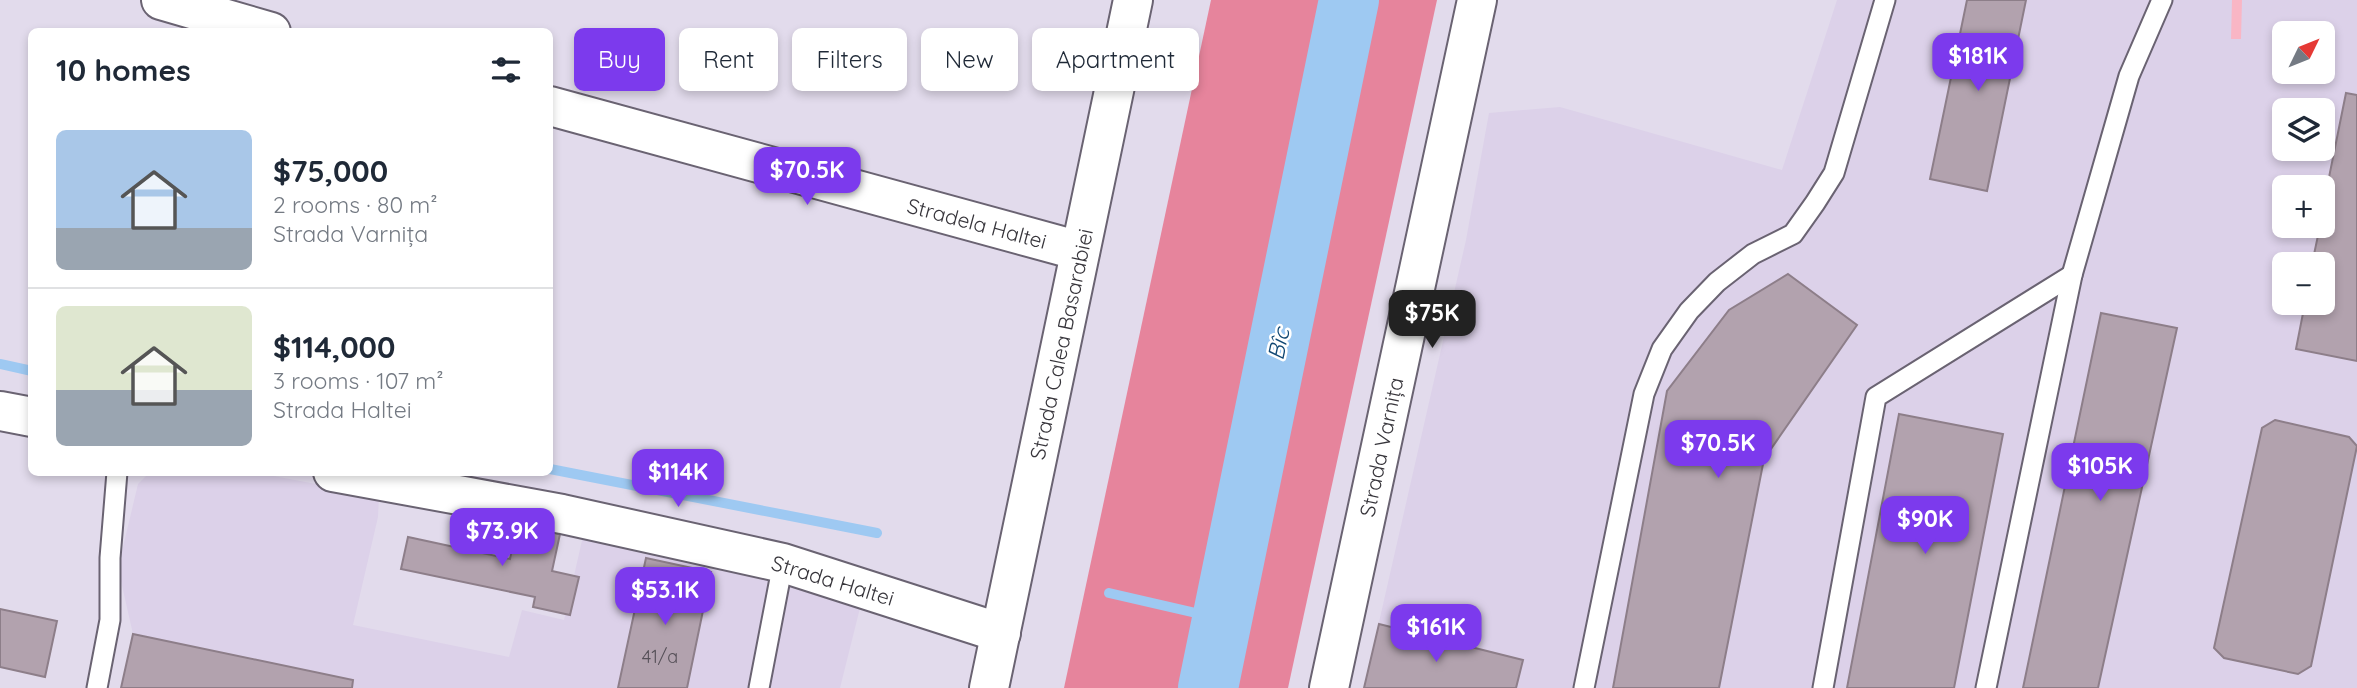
<!DOCTYPE html>
<html lang="en">
<head>
<meta charset="utf-8">
<style>
  :root { --surface:#fff; --page:#f6f6f7; --text:#1f2937; --muted:#747a83; --line:#e0e1e3; --accent:#7c3aed }
  body { margin:0; font-family:Quicksand,sans-serif; background:var(--page); color:var(--text); height:100vh; display:flex; flex-direction:column; font-size:26px; white-space:nowrap }
  * { box-sizing:border-box; margin:0 }
  p { font-size:23px; color:var(--muted) }
  .icon { flex:none; width:38px; height:38px; fill:none; stroke:currentColor; stroke-width:2; stroke-linecap:round; stroke-linejoin:round }
  .map { position:relative; flex:1; overflow:hidden }
  .panel { position:absolute; left:28px; top:28px; width:525px; height:448px; display:flex; flex-direction:column; background:var(--surface); border-radius:10px; box-shadow:0 4px 10px #0003 }
  .panel>* { flex:none }
  .hud { position:absolute; left:574px; top:28px; width:665px; height:63px; display:flex; gap:14px }
  .needle { width:46px; rotate:47deg }
  .fabs { position:absolute; left:2272px; top:21px; display:grid; gap:14px }
  .fabs a { display:grid; place-items:center; width:63px; height:63px; border-radius:10px; background:var(--surface); box-shadow:0 4px 10px #0003; font-size:35px }
  .price { position:absolute; translate:-50% -60px; padding:0 16px; border-radius:14px; background:var(--accent); color:#fff; font-size:23px; line-height:46px; filter:drop-shadow(0 2px 4px #0008) }
  .price::after { content:''; position:absolute; left:50%; top:42px; width:21px; height:16px; margin-left:-10px; background:inherit; clip-path:polygon(0 0,100% 0,50% 100%) }
  .price.on { background:#222; color:#fff }
  ul { padding:0; list-style:none }
  li { display:flex; align-items:center; gap:21px; height:175px; padding:0 28px }
  li+li { border-top:2px solid var(--line) }
  li span { display:grid; place-items:center; flex:none; width:196px; height:140px; border-radius:10px; color:#555 }
  li>.icon { margin-inline-start:auto }
  span .icon { width:84px; height:84px; fill:#fffc; stroke-width:1 }
  li b { font-size:30px }
  h2 { display:flex; justify-content:space-between; align-items:center; height:84px; padding:0 28px; font-size:30px }
  .chip { padding:0 24px; border-radius:10px; background:var(--surface); box-shadow:0 4px 10px #0003; font-size:24px; line-height:63px }
  .chip.on { background:var(--accent); color:#fff }
  .map>svg:first-child { display:block }
  .built { fill:#dcd1e9; fill-rule:evenodd }
  .green { fill:#f9b6c5 }
  .forest { fill:#e6849c }
  .lines { fill:none; stroke-linecap:round; stroke-linejoin:round }
  .stream { stroke:#9ec9f2; stroke-width:10 }
  .river { stroke:#9ec9f2; stroke-width:60 }
  .building { fill:#b2a2ae; stroke:#8d7e89; stroke-width:2 }
  .service-casing { stroke:#6a6372; stroke-width:23 }
  .minor-casing { stroke:#6a6372; stroke-width:42 }
  .tertiary-casing { stroke:#6a6372; stroke-width:42 }
  .primary-casing { stroke:#6a6372; stroke-width:42 }
  .service { stroke:#fff; stroke-width:19 }
  .minor { stroke:#fff; stroke-width:38 }
  .tertiary { stroke:#fff; stroke-width:38 }
  .primary { stroke:#fff; stroke-width:38 }
  .labels { text-anchor:middle; dominant-baseline:central; stroke-width:5; stroke-linejoin:round; paint-order:stroke }
  .number-label { font-size:18px; fill:#565058 }
  .street-label { font-size:21px; fill:#37353b; stroke:#fff }
  .water-label { font-size:23px; font-style:italic; fill:#104773; stroke:#fff }
</style>
</head>
<body>
<div class="map">
<svg width="2357" height="688" viewBox="0 0 2357 688">
  <rect width="100%" height="100%" fill="#e2dbec"/>
  <g class="built">
    <path d="M 1837,0 L 2357,0 L 2357,688 L 1364,688 L 1466,240 L 1489,113 L 1560,107 L 1782,170 ZM 2284,33 L 2322,33 L 2322,72 L 2284,72 ZM 2284,110 L 2322,110 L 2322,149 L 2284,149 ZM 2284,187 L 2322,187 L 2322,226 L 2284,226 ZM 2284,264 L 2322,264 L 2322,303 L 2284,303 Z"/>
    <path d="M 150,472 L 253,472 L 379,496 L 378,517 L 353,625 L 509,657 L 522,610 L 564,620 L 583,536 L 863,596 L 840,688 L 121,688 L 133,634 L 118,568 L 138,484 Z"/>
  </g>
  <path class="green" d="M 2232,0 L 2242,0 L 2241,39 L 2231,39 Z"/>
  <path class="forest" d="M 1211,0 L 1437,0 L 1288,688 L 1064,688 Z"/>
  <g class="lines">
    <g class="stream">
      <path d="M 0,364 L 32,371"/>
      <path d="M 550,469 L 877,533"/>
      <path d="M 1109,593 L 1222,619"/>
    </g>
    <path class="river" d="M 1208,688 L 1349,0"/>
  </g>
  <g class="building">
    <path d="M 1967,0 L 2026,0 L 1987,191 L 1930,179 Z"/>
    <path d="M 2346,93 L 2357,95 L 2357,361 L 2296,349 L 2305,303 L 2322,303 L 2322,264 L 2312,264 L 2320,226 L 2322,226 L 2322,212 Z"/>
    <path d="M 1788,274 L 1857,325 L 1764,459 L 1719,688 L 1613,688 L 1667,391 L 1729,310 Z"/>
    <path d="M 2101,313 L 2177,328 L 2098,688 L 2023,688 Z"/>
    <path d="M 1899,414 L 2003,434 L 1954,688 L 1847,688 Z"/>
    <path d="M 2275,420 L 2349,437 L 2357,446 L 2311,666 L 2298,674 L 2224,658 L 2214,648 L 2262,428 Z"/>
    <path d="M 517,524 L 560,534 L 552,571 L 579,577 L 570,615 L 533,607 L 535,597 L 401,569 L 408,537 L 510,559 Z"/>
    <path d="M 646,558 L 711,572 L 687,688 L 618,688 Z"/>
    <path d="M 0,609 L 57,621 L 45,677 L 0,667 Z"/>
    <path d="M 1379,624 L 1523,660 L 1516,688 L 1364,688 Z"/>
    <path d="M 133,634 L 353,680 L 352,688 L 121,688 Z"/>
  </g>
  <g class="lines">
    <defs>
      <g id="service">
        <path d="M 97,688 L 110,620 L 110,558 L 117,472"/>
        <path d="M 759,688 L 783,563"/>
        <path d="M 1584,688 L 1644,394 L 1662,349 L 1689,311 L 1717,282 L 1753,254 L 1793,234 L 1815,203 L 1834,173 L 1885,0"/>
        <path d="M 1823,688 L 1876,397 L 2072,275"/>
        <path d="M 1986,688 L 2072,275 L 2129,76 L 2162,0"/>
      </g>
      <g id="minor">
        <path d="M 161,0 L 271,32"/>
        <path d="M 550,106 L 1080,251"/>
        <path d="M 0,411 L 32,417"/>
        <path d="M 333,472 L 562,514 L 783,563 L 1001,633"/>
      </g>
      <path id="tertiary" d="M 1329,688 L 1477,0"/>
      <path id="primary" d="M 989,688 L 1133,0"/>
    </defs>
    <use href="#service" class="service-casing"/>
    <use href="#minor" class="minor-casing"/>
    <use href="#tertiary" class="tertiary-casing"/>
    <use href="#primary" class="primary-casing"/>
    <use href="#service" class="service"/>
    <use href="#minor" class="minor"/>
    <use href="#tertiary" class="tertiary"/>
    <use href="#primary" class="primary"/>
  </g>
  <g class="labels">
    <g class="number-label">
      <text x="660" y="656">41/a</text>
    </g>
    <g class="street-label">
      <text transform="translate(977 223) rotate(15)">Stradela Haltei</text>
      <text transform="translate(1061 344) rotate(-78)">Strada Calea Basarabiei</text>
      <text transform="translate(1381 447) rotate(-78)">Strada Varnița</text>
      <text transform="translate(833 580) rotate(17)">Strada Haltei</text>
    </g>
    <g class="water-label">
      <text transform="translate(1278 344) rotate(-78)">Bîc</text>
    </g>
  </g>
</svg>
<div class="fabs">
<a><svg class="needle" viewBox="-14 -14 28 28"><path d="M0-13l5 13h-10z" fill="#e53935"/><path d="M0 13l5-13h-10z" fill="#747a83"/></svg></a>
<a><svg class="icon" aria-label="layers" viewBox="0 0 24 24"><path d="M12 4l9 5-9 5-9-5zM3 14l9 5 9-5"/></svg></a>
<a>+</a>
<a>−</a>
</div>
<b class="price" style="left:1978px;top:93px">$181K</b>
<b class="price" style="left:807px;top:207px">$70.5K</b>
<b class="price on" style="left:1432px;top:350px">$75K</b>
<b class="price" style="left:1718px;top:480px">$70.5K</b>
<b class="price" style="left:2100px;top:503px">$105K</b>
<b class="price" style="left:678px;top:509px">$114K</b>
<b class="price" style="left:1925px;top:556px">$90K</b>
<b class="price" style="left:502px;top:568px">$73.9K</b>
<b class="price" style="left:665px;top:627px">$53.1K</b>
<b class="price" style="left:1436px;top:664px">$161K</b>
<div class="hud">
<a class="chip on">Buy</a>
<a class="chip">Rent</a>
<a class="chip">Filters</a>
<a class="chip">New</a>
<a class="chip">Apartment</a>
</div>
<section class="panel">
<h2>10 homes<svg class="icon" aria-label="filters" viewBox="0 0 24 24"><path d="M4 7h16M4 17h16"/><circle cx="9" cy="7" r="2"/><circle cx="15" cy="17" r="2"/></svg></h2>
<ul>
<li><span style="background:linear-gradient(#a9c7e8 70%,#9aa5b1 0)"><svg class="icon" aria-label="home" viewBox="0 0 24 24"><path d="M3 11l9-7 9 7M6 9v11h12V9"/></svg></span><div><b>$75,000</b><p>2 rooms · 80 m²</p><p>Strada Varnița</p></div></li>
<li><span style="background:linear-gradient(#dfe7d0 60%,#9aa5b1 0)"><svg class="icon" aria-label="home" viewBox="0 0 24 24"><path d="M3 11l9-7 9 7M6 9v11h12V9"/></svg></span><div><b>$114,000</b><p>3 rooms · 107 m²</p><p>Strada Haltei</p></div></li>
</ul>
</section>
</div>
</body>
</html>
